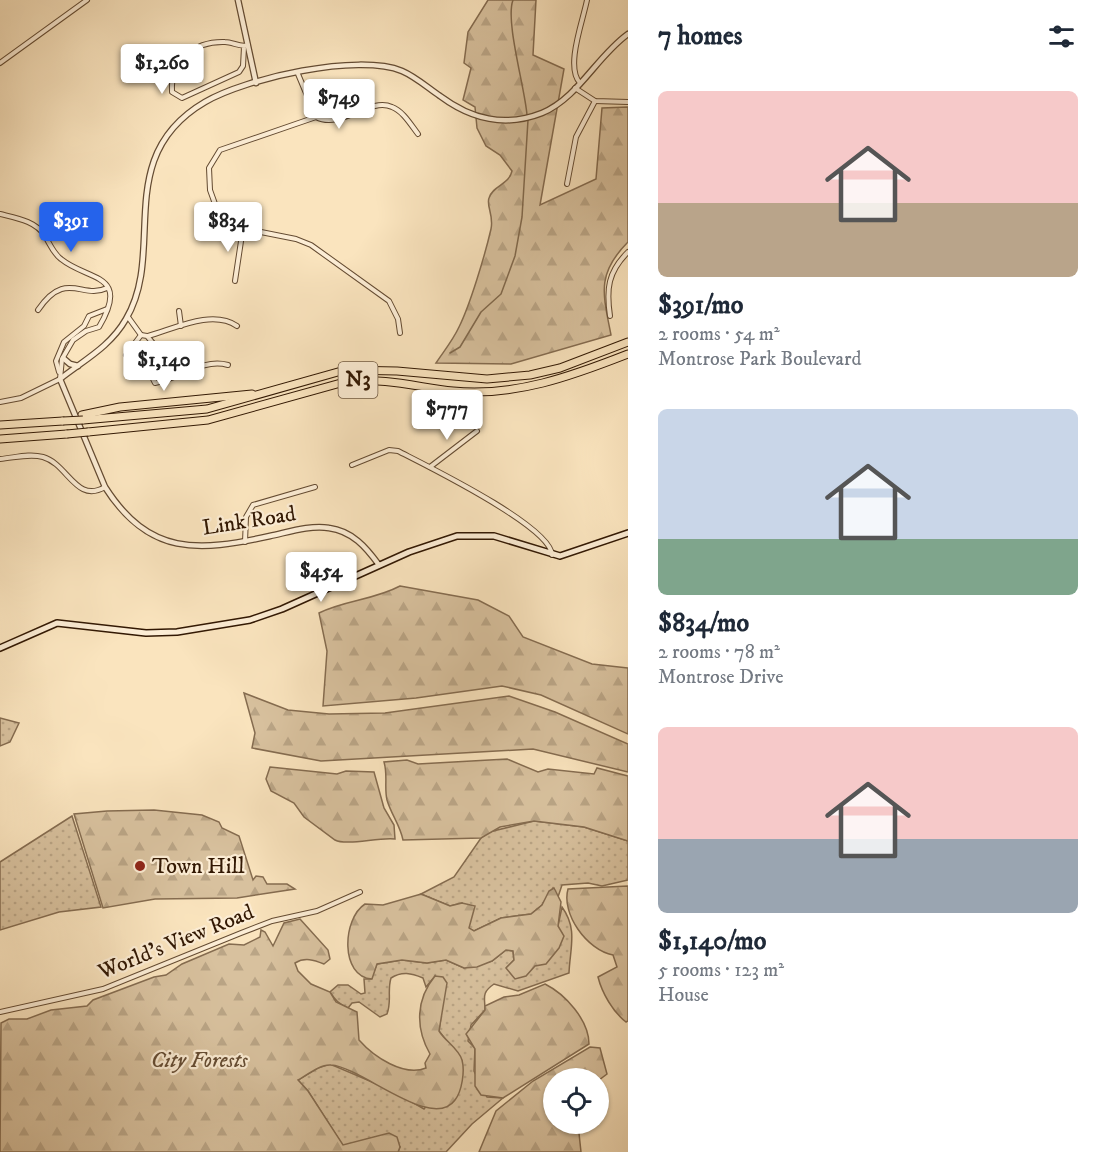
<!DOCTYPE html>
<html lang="en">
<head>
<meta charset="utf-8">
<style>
  :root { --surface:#fff; --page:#f6f6f7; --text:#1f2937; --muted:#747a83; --accent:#2563eb }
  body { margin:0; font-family:"IM FELL DW Pica",serif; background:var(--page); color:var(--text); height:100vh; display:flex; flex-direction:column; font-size:22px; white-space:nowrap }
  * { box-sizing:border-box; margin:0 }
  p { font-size:20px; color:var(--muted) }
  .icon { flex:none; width:33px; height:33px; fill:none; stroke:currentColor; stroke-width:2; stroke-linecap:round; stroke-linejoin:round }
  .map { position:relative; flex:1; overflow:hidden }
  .side { display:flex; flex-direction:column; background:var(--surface); width:480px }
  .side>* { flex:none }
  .controls { position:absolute; left:543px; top:1068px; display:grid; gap:12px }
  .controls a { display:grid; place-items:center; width:66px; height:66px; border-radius:50%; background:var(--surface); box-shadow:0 2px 4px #0004; font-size:30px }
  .price { position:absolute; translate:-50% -51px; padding:0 14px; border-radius:6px; background:#fff; color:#222; font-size:20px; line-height:39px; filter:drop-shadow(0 2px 3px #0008) }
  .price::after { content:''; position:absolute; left:50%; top:36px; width:18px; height:14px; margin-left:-9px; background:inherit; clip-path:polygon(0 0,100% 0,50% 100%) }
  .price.selected { background:var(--accent); color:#fff }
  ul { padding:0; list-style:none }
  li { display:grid; align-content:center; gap:12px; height:318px; padding:0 30px }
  li span { display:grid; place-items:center; height:186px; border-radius:9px; color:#555 }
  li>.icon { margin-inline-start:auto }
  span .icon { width:108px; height:108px; fill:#fffc; stroke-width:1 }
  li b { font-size:26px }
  h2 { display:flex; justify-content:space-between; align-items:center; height:72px; padding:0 30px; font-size:26px }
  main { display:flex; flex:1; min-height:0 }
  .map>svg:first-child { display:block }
  .grass { fill:url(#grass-dots); stroke:#856c50; stroke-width:1.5 }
  .forest { fill:url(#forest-firs); stroke:#856c50; stroke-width:1.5 }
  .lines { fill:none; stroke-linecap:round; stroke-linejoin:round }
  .stream { stroke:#81694d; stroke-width:1.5 }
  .minor-casing { stroke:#644b32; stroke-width:6 }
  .tertiary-casing { stroke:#644b32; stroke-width:7 }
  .secondary-casing { stroke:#321803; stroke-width:8 }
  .motorway-casing { stroke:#321803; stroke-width:9 }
  .minor { stroke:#fcedd5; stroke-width:4 }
  .tertiary { stroke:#fcedd5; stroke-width:4.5 }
  .secondary { stroke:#fcedd5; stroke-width:5 }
  .motorway { stroke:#fae4be; stroke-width:7 }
  .motorway-bridge-casing { stroke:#321803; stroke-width:9; stroke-linecap:butt }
  .motorway-bridge { stroke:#fae4be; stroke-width:7 }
  .poi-dot { fill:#8f2418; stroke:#fcedd5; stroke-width:2 }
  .labels { text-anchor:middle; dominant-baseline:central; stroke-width:4.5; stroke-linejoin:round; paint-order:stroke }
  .shield { fill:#fcedd5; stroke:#6f5842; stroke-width:1.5 }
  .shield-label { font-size:21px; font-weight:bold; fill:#321803 }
  .street-label { font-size:22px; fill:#321803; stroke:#fcedd5 }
  .poi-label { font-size:22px; fill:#321803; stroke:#fcedd5; text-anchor:start }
  .park-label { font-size:22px; font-style:italic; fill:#644b32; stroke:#fcedd5 }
</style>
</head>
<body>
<main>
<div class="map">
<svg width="628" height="1152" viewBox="0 0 628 1152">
  <defs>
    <pattern id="grass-dots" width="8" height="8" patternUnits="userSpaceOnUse" patternTransform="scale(1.5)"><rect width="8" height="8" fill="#d8c19e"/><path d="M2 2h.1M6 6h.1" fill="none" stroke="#baa586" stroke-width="1.8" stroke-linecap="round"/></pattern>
    <pattern id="forest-firs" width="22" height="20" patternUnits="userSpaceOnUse" patternTransform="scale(1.5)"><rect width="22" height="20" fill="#d8c19e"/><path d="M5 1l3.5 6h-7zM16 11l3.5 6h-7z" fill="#baa586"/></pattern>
  </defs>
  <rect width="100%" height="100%" fill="#fae4be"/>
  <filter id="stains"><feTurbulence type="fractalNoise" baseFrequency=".00333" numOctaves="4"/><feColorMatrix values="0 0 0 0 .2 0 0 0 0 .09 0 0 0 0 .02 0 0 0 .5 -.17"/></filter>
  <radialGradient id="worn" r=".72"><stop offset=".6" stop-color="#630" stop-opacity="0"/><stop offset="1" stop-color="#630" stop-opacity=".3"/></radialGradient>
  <g class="grass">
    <path d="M 0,718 L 19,723 L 10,742 L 0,746 Z"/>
    <path d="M 72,816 L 101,907 L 59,912 L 0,930 L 0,862 Z"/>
    <path d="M 534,821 L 584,827 L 628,841 L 628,880 L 602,886 L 588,883 L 562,885 L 558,897 L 553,888 L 542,905 L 531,914 L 501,918 L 474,931 L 469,929 L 462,903 L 450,906 L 421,894 L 454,877 L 481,838 L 489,832 Z"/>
    <path d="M 562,907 C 578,929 570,948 569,973 L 518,991 L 494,984 C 481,993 485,997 485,1010 L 471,1025 L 468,1041 L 475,1048 L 474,1071 L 487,1097 L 503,1098 L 472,1124 L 446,1152 L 398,1152 L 400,1147 L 376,1137 L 343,1146 L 308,1091 L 298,1080 L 318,1068 L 330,1064 L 391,1090 L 424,1109 L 462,1061 L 439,1031 L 441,1017 L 435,976 L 426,987 L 423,978 C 411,973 402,971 391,978 C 387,991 392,1001 387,1014 L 380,1017 L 359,1002 L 352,1003 L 348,1008 C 339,1004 335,1000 330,992 L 338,985 L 348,985 L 361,994 L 365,993 L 364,979 L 371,979 L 377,964 L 402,960 L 427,963 L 446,960 L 464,968 L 492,961 L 506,950 L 513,951 L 514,960 L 506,968 L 558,926 Z"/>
  </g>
  <g class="forest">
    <path d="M 488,0 L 536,0 L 533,55 L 564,69 L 540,205 L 596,179 L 602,108 L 628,107 L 628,242 C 596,274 603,294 611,335 L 511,364 L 436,363 C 444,351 453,340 459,327 C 470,305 485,255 491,229 C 494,215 486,206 489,198 C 493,185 509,185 512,171 L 500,155 L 486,146 L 477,128 L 475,107 L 463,100 L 471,68 L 464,63 L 468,32 Z"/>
    <path d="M 400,586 L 478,600 L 509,616 L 523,637 L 592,664 L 628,668 L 628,734 L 541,695 L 502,686 L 416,698 L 323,706 L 327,651 L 319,613 C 345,600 374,600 400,586 Z"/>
    <path d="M 244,693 L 288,710 L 329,714 L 385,713 L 509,696 L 555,712 L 628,744 L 628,772 L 533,749 L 321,761 L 252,748 L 255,733 Z"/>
    <path d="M 507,759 L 538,772 L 548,769 L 594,774 L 597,768 L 628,776 L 628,841 L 584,827 L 534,821 L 500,827 L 481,838 L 403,840 C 400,825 391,814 387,800 C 384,787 388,775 384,762 L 407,760 L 418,764 Z"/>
    <path d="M 270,767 L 337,774 L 346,771 L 374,772 L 384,808 L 394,825 L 395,839 C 378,837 347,846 335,840 L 304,817 L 294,803 L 271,791 L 266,779 Z"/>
    <path d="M 154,810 L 202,815 L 219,822 L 222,828 L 239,836 L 253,880 L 256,876 L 263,877 L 267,884 L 287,884 L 295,889 L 237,898 L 155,899 L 103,908 L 74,814 L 107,811 Z"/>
    <path d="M 628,886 L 628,1021 L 626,1022 C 613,1012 602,993 598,977 L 617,967 L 613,955 C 587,950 561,914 568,889 Z"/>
    <path d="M 554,888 L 561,902 L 558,926 L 564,936 L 559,948 L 546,964 L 535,966 L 526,976 L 515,979 L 506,968 L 514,960 L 513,951 L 506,950 L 492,961 L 477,967 L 464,968 L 446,960 L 427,963 L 402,960 L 377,964 L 372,979 C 340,977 342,919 365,904 L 383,905 L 421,894 L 450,906 L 462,903 L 475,906 L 469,928 L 474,931 L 501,918 L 531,914 L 542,905 L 549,891 Z"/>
    <path d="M 300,919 L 328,950 L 330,959 L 324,964 C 314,960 305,957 295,963 L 298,971 L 311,984 L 330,992 L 336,1002 L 357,1012 L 359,1040 C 374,1057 404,1077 426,1068 L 425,1063 L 430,1054 C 415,1028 416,999 435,976 L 443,977 L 447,983 L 439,1031 C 445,1041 459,1049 462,1060 C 465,1071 462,1091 455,1100 C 432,1132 362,1067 331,1065 C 320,1064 307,1075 298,1080 L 308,1091 L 343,1145 L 389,1133 L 397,1137 L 400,1147 L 398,1152 L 0,1152 L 1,1023 L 9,1019 L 27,1019 L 51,1010 L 87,1006 L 93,1000 L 154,977 L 166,975 L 182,964 L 229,944 L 244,945 L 260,937 L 261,930 L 265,932 L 273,946 L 284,923 Z"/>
    <path d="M 545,984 C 565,994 589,1020 589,1044 L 503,1098 L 481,1095 L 475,1086 L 475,1049 L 466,1034 L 485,1010 L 485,1006 L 504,997 L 519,995 Z"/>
    <path d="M 590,1047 L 600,1048 L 607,1074 L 599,1080 L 554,1078 L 554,1124 L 578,1124 L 581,1152 L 479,1152 L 496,1111 L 533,1081 Z"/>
  </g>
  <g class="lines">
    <g class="stream">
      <path d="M 513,0 C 505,21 525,88 527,115"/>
      <path d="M 450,353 L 460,347 L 481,312 L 501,294 L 515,256 L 522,217 L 528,120"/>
    </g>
    <defs>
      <g id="minor">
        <path d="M 244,47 L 243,66 L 239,72 L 182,98 L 172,92 C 170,60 195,41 225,42 C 233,42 241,48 248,45"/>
        <path d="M 0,63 L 87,0"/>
        <path d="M 298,74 L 316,117 C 341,130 369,97 392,107 C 403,111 411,125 418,134"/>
        <path d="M 580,83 C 565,67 583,21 587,0"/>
        <path d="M 575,88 L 595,101 L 628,102"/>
        <path d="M 316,117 L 220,150 L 209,168 L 210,190 L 219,215 L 236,227 L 296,239 L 311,245 L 389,301 L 398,319 L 400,333"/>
        <path d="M 567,184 L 576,137 L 595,101"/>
        <path d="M 0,214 C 16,218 36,221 45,236 C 50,244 53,253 61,259 C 88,281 131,273 99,327 L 86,331 L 73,340 L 62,359 L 60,379 L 21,398 L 0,402"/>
        <path d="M 235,281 L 243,228"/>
        <path d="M 38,310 C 66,269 82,300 107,288"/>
        <path d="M 179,311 L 181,326"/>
        <path d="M 610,316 C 606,289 608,272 628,252"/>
        <path d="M 141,335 L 147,336 L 157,348 L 153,379 L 155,383 C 179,379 202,358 228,365"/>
        <path d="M 148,336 C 174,329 212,309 237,326"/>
        <path d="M 126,355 L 141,335 L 128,317"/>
        <path d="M 59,372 L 56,361 L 64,342 L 84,326 L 89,316 L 107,309"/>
        <path d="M 0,459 C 14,458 29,453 43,457 C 68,464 76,504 105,487"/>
        <path d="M 352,465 L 389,450 L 398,451 C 425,465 551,526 552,555"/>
        <path d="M 430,467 L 477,431"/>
        <path d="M 245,542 L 246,517 L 253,505 L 315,487"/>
        <path d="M 0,1012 L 103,989 L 241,933 L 272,921 L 317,911 L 360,892"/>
      </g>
      <g id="tertiary">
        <path d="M 238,0 L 256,83"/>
        <path d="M 63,358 L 70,364 L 78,366"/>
        <path d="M 379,565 C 366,547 352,531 329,528 C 310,525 289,532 270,536 C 198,552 149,556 105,487 L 60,379 C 84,360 110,347 126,319 C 167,250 111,157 205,102 C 246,78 358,53 402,71 C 416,77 428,88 440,96 C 471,119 504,128 542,113 C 578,98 597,56 628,34"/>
      </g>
      <path id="secondary" d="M 0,648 L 57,623 L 146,633 L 177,632 L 250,620 L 282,609 L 409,552 L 457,536 L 494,536 L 560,556 L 628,533"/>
      <g id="motorway">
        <path d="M 82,415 L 120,407 L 252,394"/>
        <path d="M 83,420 L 207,409 L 345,370 L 397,371 L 487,379 L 530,375 L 560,368 L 628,342"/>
        <path d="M 0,425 L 63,421"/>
        <path d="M 88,432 L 208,420 L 348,381 C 384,378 418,387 453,391 C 515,397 572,376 628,354"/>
        <path d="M 0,439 L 67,434"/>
      </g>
    </defs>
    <use href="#minor" class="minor-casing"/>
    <use href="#tertiary" class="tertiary-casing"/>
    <use href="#secondary" class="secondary-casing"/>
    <use href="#motorway" class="motorway-casing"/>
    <use href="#minor" class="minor"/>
    <use href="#tertiary" class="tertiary"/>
    <use href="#secondary" class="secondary"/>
    <use href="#motorway" class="motorway"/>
    <defs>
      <g id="motorway-bridge">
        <path d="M 63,421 L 83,420"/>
        <path d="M 67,434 L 88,432"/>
      </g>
    </defs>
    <use href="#motorway-bridge" class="motorway-bridge-casing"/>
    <use href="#motorway-bridge" class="motorway-bridge"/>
  </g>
  <circle class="poi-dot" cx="140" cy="866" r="6"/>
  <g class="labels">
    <rect class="shield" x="338.5" y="362" width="39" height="36" rx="4.5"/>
    <g class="shield-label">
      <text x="358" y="380">N3</text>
    </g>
    <g class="street-label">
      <text transform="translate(249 521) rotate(-9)">Link Road</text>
      <text transform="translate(176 942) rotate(-22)">World's View Road</text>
    </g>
    <g class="poi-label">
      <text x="152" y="866">Town Hill</text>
    </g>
    <g class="park-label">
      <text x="199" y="1060">City Forests</text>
    </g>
  </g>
  <rect width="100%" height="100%" filter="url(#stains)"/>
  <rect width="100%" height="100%" fill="url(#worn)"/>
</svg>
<div class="controls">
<a><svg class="icon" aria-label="locate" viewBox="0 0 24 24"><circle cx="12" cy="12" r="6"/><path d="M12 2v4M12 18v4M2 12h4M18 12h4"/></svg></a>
</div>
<b class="price" style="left:162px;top:95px">$1,260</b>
<b class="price" style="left:339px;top:130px">$749</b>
<b class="price selected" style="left:71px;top:253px">$391</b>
<b class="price" style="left:228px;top:253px">$834</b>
<b class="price" style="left:164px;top:392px">$1,140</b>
<b class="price" style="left:447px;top:441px">$777</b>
<b class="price" style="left:321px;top:603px">$454</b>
</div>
<section class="side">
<h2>7 homes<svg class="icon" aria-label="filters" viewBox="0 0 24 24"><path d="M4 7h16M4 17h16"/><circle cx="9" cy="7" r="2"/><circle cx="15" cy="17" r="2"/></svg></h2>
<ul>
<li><span style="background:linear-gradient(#f6c9c9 60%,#b9a48a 0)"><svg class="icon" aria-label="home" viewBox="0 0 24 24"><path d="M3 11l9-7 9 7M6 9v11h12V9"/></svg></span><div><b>$391/mo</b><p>2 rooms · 54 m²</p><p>Montrose Park Boulevard</p></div></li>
<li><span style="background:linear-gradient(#c9d6e8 70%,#7fa58c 0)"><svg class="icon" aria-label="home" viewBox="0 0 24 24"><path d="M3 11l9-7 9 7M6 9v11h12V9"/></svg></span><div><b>$834/mo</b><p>2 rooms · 78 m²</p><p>Montrose Drive</p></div></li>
<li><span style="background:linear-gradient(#f6c9c9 60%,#9aa5b1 0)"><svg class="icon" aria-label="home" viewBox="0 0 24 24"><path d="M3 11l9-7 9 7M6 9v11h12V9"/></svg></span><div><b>$1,140/mo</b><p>5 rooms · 123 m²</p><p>House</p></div></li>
</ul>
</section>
</main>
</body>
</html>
